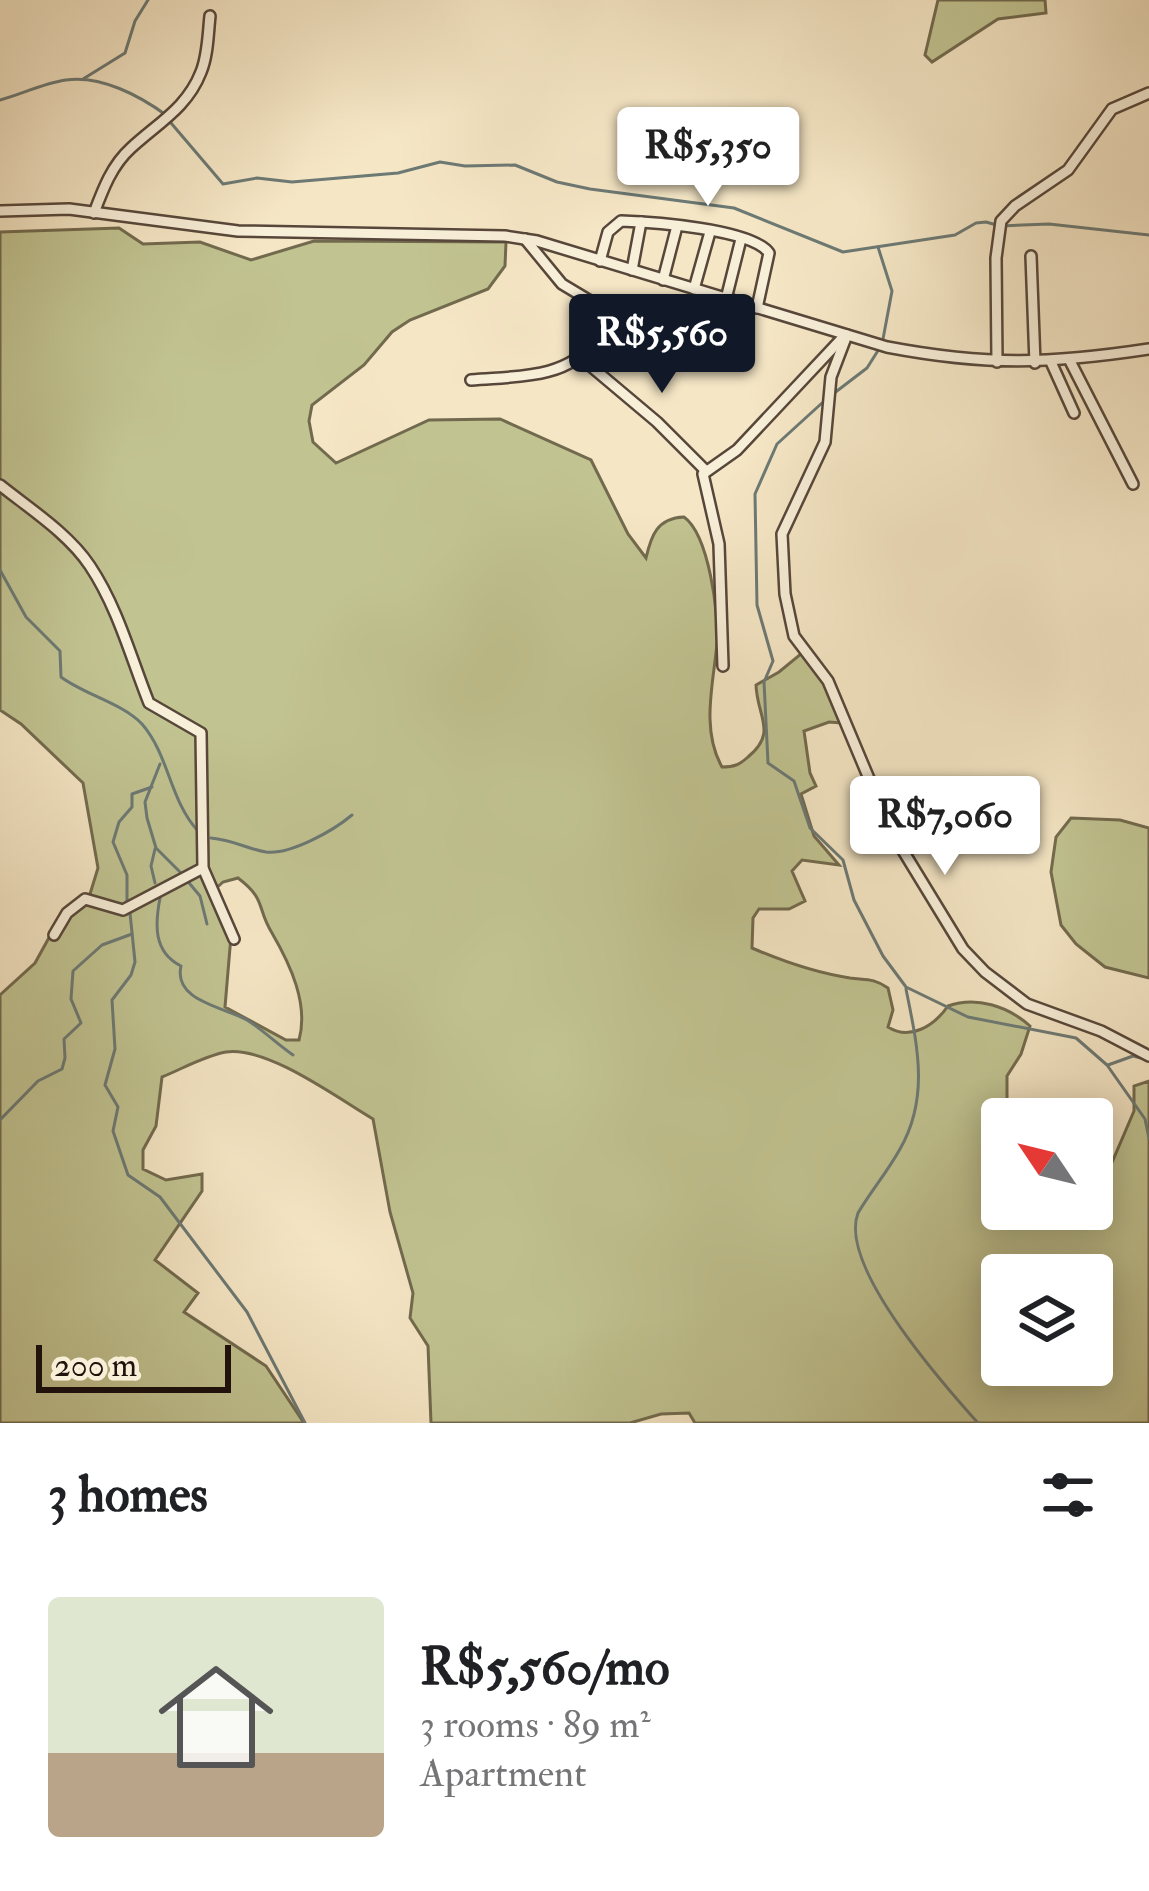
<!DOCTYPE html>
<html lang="en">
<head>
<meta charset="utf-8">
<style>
  :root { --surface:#fff; --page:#f6f6f6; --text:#202124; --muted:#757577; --line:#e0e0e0; --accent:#111827 }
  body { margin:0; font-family:"IM FELL Double Pica",serif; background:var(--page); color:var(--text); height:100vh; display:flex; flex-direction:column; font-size:45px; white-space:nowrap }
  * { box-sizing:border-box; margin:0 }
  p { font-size:39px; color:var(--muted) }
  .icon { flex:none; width:66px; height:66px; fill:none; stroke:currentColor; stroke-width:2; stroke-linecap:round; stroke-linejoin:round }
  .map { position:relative; height:1423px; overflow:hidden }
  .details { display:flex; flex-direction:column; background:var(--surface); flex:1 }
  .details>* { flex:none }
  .needle { width:78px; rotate:305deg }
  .controls { position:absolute; left:981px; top:1098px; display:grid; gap:24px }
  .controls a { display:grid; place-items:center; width:132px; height:132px; border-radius:12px; background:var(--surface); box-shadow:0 6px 30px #0003; font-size:60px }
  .scale { position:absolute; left:36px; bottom:30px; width:195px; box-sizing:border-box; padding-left:12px; border:6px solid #22120c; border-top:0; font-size:33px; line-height:42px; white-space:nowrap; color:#22120c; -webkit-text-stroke:9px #f8efd9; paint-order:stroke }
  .price { position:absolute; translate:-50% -102px; padding:0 27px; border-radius:12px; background:#fff; color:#222; font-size:39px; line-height:78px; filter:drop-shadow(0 3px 6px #0008) }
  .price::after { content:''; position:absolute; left:50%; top:72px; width:36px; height:27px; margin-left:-18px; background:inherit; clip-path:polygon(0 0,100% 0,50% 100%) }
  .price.active { background:var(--accent); color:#fff }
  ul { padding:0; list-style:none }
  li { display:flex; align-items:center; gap:36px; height:300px; padding:0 48px }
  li+li { border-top:3px solid var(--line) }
  li span { display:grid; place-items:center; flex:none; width:336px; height:240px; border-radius:12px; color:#555 }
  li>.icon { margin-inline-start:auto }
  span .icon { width:144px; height:144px; fill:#fffc; stroke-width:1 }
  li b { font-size:51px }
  h2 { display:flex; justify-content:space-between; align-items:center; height:144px; padding:0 48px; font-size:51px }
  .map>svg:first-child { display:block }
  .green { fill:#c1c391; stroke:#726a4e; stroke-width:3; fill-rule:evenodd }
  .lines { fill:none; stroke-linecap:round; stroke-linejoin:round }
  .stream { stroke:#6c7974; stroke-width:3 }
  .minor-casing { stroke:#57473a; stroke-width:14 }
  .minor { stroke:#f8efd9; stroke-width:9 }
</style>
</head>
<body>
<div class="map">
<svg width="1149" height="1423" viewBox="0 0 1149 1423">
  <rect width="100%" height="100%" fill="#f5e6c5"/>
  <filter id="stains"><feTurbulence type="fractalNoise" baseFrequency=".00167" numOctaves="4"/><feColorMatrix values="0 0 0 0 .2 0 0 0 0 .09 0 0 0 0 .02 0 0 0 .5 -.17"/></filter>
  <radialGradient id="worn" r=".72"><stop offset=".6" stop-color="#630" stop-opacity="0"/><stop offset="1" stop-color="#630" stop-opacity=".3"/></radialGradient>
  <g class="green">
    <path d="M 938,0 L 1045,0 L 1046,13 L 998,19 L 932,62 L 925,55 Z"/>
    <path d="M 119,228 L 143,244 L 200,242 L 251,260 L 314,241 L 506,242 L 505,266 L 488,289 L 410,320 L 392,332 L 364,365 L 312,405 L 309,421 L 313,442 L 336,463 L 429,420 L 500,419 L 591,460 L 628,534 L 646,558 C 651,536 657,518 684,517 C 709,535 719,614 717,644 C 713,685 701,730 722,767 C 734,767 739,765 748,757 C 778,732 757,717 756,685 L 779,672 L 802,653 L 823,679 L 842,723 L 829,722 L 804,731 L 810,773 L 816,786 L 801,794 L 814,836 L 839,865 L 802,860 L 792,871 L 805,901 L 789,909 L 759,909 L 753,918 L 752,948 C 782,961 817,973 850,978 C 866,980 874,978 888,988 L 893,1010 L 888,1027 C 910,1041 934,1026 948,1006 C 976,996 1008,1006 1030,1026 L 1021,1054 L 1007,1076 L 1007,1119 L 1002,1119 L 1002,1209 L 1092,1209 L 1092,1176 L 1104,1181 L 1134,1111 L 1134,1086 L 1149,1081 L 1149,1423 L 695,1423 L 689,1413 L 661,1414 L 630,1423 L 431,1423 L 428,1346 L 410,1318 L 413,1293 L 390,1212 L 373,1119 C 336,1097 267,1046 226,1052 C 204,1056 182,1069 162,1077 L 156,1126 L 143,1150 L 143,1169 L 166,1180 L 202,1174 L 202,1191 L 155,1260 L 198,1293 L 184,1312 L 266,1366 L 304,1423 L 0,1423 L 0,995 L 35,963 L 62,914 L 90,894 L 98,868 L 83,783 L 21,724 L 0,710 L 0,232 ZM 238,878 C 267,900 256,907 272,933 C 290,964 309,1004 299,1040 L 286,1040 L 225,1007 L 231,936 L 211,893 L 223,882 ZM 1002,1275 L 1092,1275 L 1092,1365 L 1002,1365 Z"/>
    <path d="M 1071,818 L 1120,820 L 1149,828 L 1149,978 L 1105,967 L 1076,944 L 1061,925 L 1051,872 L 1056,837 Z"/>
  </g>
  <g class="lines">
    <g class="stream">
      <path d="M 83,79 L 125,53 L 135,21 L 148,0"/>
      <path d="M 0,100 C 22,94 44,83 66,80 C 101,75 140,96 166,115"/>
      <path d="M 171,123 L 223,184 L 257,178 L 292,182 L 398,173 L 440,162 L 465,166 L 515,165 L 557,182 L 590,189 L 734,208 L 843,252 L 955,235 L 976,223 L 986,222 L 1000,226 L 1049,224 L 1149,235"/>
      <path d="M 878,247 L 892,291 L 883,339"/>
      <path d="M 833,394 L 867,368 L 879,349"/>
      <path d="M 822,403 L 777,444 L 755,494 L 757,605 L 773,661 L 764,682 L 768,763 L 794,781 L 810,828 L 843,860 L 854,900 L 883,956 L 906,987 L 968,1017 L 1076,1038 L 1107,1065 L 1145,1119 L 1149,1138"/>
      <path d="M 0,570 L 26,617 L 60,651 L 61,677 C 85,695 122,703 142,724 C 169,755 170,801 198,831"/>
      <path d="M 160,764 L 145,802 L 147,818 L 156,848 L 181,873"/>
      <path d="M 211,838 C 234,840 247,849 266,852 C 290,855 333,831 352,815"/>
      <path d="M 155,849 L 151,866 L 155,883"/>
      <path d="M 185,878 L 200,896 L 207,924"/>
      <path d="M 160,898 C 155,924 153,952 181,966 C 173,1001 224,1007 247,1020 C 263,1030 277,1044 293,1055"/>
      <path d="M 127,902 L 127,875 L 113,842 L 119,822 L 132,807 L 132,794 L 152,787"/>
      <path d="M 130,913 L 135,962 L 131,975 L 112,1000 L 115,1049 L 105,1085 L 118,1107 L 113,1131 L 128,1175 L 160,1197 L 247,1312 L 305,1423"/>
      <path d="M 906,989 C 917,1044 930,1097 900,1149 C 888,1171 871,1191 858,1213 C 838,1266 943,1384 978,1423"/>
      <path d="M 1108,1065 L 1133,1056 L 1149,1060"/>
      <path d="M 0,1120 L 38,1081 L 62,1069 L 65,1058 L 64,1039 L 81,1023 L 71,999 L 73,971 L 102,945 L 132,934"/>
    </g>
    <defs>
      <g id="minor">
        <path d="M 0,211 L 69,209 L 238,231 L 505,236 L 537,241 L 887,347 C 987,366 1050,364 1149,349"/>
        <path d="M 94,213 C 103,189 112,165 131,148 C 158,123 187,108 201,72 C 208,55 208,34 210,16"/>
        <path d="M 1031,256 L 1035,363"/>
        <path d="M 600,261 L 608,232 L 621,221 C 652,222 752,229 769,253 L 757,308"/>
        <path d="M 632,270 L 641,222"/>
        <path d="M 663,280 L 677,226"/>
        <path d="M 694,289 L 710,232"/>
        <path d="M 726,299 L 741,239"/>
        <path d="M 847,335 L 831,377 L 825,442 L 782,534 L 785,594 L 794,636 L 828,681 L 891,831 L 963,949 L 985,972 L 1027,1004 L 1101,1031 L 1149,1056"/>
        <path d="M 581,358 L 657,422 L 705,470"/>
        <path d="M 1070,361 L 1133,484"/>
        <path d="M 997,362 L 996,258 L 1001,221 L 1015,206 L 1068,170 L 1112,109 L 1149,93"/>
        <path d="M 1051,362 L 1074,413"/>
        <path d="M 471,380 C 513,376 566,380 594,342 C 603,331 607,321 602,308 L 562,284 L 525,239"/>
        <path d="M 0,485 C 30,509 69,534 90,566 C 118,608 131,658 149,703 L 201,733 L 203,868 L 234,939"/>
        <path d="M 723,666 L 719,544 L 703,474 L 737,450 L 845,335"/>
        <path d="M 54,935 L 67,913 L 85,899 L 123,910 L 203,868"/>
      </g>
    </defs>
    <use href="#minor" class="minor-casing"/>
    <use href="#minor" class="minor"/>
  </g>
  <rect width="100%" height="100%" filter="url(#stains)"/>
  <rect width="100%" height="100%" fill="url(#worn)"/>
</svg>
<div class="controls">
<a><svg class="needle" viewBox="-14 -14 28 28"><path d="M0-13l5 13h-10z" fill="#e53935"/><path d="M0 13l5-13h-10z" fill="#757577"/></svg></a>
<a><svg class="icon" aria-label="layers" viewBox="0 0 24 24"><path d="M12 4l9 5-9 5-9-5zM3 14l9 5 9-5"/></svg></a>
</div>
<div class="scale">200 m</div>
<b class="price" style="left:708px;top:209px">R$5,350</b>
<b class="price active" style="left:662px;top:396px">R$5,560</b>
<b class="price" style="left:945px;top:878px">R$7,060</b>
</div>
<section class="details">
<h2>3 homes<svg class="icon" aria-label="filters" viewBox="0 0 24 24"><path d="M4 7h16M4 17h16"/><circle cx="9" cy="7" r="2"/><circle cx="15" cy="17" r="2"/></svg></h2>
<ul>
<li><span style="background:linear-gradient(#dfe7d0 65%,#b9a48a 0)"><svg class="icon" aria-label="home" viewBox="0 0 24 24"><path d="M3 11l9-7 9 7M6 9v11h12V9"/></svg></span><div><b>R$5,560/mo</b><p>3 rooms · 89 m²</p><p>Apartment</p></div></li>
</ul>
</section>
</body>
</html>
